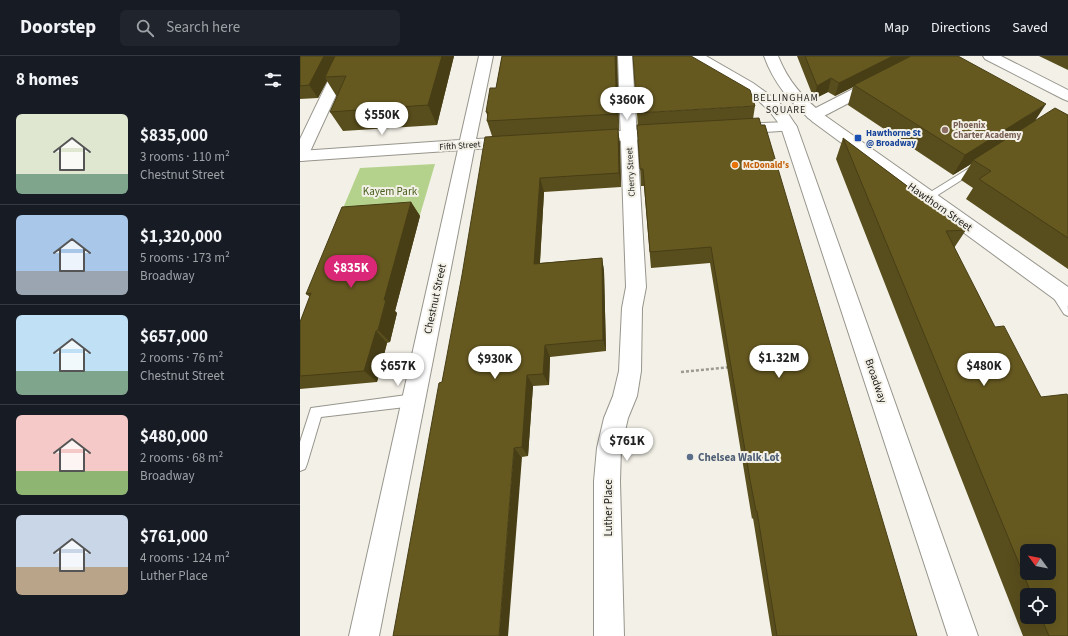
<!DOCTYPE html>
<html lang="en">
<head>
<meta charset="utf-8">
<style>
  :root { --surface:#171b24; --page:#20242c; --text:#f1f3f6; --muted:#9ea1a6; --line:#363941; --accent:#db2777 }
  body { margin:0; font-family:"Source Sans 3",sans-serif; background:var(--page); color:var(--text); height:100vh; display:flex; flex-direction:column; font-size:15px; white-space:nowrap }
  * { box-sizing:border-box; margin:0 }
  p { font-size:13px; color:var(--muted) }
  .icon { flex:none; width:22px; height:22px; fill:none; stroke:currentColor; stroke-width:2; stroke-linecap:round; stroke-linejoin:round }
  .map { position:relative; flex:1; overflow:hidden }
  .side { display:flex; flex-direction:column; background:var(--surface); width:300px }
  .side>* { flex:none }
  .needle { width:26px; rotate:302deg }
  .controls { position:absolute; left:720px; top:488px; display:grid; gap:8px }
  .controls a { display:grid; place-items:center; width:36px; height:36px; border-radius:6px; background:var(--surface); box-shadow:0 4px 16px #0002; font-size:20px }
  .price { position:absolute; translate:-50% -34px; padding:0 9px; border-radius:14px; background:#fff; color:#222; font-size:13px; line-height:26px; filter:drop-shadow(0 1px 2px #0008) }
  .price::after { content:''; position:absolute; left:50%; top:24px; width:12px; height:9px; margin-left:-6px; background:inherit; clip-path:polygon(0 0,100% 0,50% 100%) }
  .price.active { background:var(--accent); color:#fff }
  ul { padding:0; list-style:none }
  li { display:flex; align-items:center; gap:12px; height:100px; padding:0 16px }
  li+li { border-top:1px solid var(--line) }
  li span { display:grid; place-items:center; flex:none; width:112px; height:80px; border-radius:6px; color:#555 }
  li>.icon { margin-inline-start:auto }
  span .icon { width:48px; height:48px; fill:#fffc; stroke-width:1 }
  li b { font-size:17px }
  h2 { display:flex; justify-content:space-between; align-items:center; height:48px; padding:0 16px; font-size:17px }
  header { display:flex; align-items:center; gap:24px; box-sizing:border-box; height:56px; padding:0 20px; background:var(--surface); border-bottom:1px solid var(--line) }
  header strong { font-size:19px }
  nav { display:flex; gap:22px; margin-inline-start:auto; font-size:14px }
  .search { width:280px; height:36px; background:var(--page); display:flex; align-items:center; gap:10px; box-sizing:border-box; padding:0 14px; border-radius:6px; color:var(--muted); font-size:15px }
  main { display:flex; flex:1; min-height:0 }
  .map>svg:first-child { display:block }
  .green { fill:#b5d28d }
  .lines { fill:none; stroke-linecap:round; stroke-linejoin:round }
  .lane-casing { stroke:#97958c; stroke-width:2 }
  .street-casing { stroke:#97958c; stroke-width:2 }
  .secondary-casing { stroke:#97958c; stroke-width:2 }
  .primary-casing { stroke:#97958c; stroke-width:2 }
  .path { stroke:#9b9a93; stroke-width:2.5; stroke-dasharray:3 2; stroke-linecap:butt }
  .lane { fill:#fff; fill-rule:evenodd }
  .street { fill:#fff; fill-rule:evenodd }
  .secondary { fill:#fff; fill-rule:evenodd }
  .primary { fill:#fff; fill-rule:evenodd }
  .wall { fill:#584d1c; fill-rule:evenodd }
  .shaded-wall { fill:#473e16 }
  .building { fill:#665920; stroke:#473e16; fill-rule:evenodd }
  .education-dot { fill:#8d6e63; stroke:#f3f1e7; stroke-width:1.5 }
  .transit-dot { fill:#1a4fb4; stroke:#f3f1e7; stroke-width:1.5 }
  .food-dot { fill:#e8710a; stroke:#f3f1e7; stroke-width:1.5 }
  .service-dot { fill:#5c6f8a; stroke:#f3f1e7; stroke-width:1.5 }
  .labels { text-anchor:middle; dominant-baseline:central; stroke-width:4; stroke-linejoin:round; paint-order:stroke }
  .far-education-label { font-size:9px; font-weight:bold; fill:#785e54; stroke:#f3f1e7; text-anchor:start }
  .far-transit-label { font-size:9px; font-weight:bold; fill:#164399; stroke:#f3f1e7; text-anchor:start }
  .far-street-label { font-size:9px; fill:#1b1a17; stroke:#f3f1e7 }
  .far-food-label { font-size:9px; font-weight:bold; fill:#c56008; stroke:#f3f1e7; text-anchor:start }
  .far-neighbourhood-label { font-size:10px; letter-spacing:1px; fill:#1b1a17; stroke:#f3f1e7 }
  .park-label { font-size:11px; fill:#485f1e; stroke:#f3f1e7 }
  .street-label { font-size:11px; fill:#1b1a17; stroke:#f3f1e7 }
  .service-label { font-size:11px; font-weight:bold; fill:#4e5e75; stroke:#f3f1e7; text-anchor:start }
</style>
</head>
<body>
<header>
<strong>Doorstep</strong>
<div class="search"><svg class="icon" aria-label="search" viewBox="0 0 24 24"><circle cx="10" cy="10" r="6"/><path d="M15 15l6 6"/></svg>Search here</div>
<nav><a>Map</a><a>Directions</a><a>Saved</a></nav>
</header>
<main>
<section class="side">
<h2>8 homes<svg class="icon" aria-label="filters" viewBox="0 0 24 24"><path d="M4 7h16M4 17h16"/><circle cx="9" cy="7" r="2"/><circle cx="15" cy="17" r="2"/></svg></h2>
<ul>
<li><span style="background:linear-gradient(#dfe7d0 75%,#7fa58c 0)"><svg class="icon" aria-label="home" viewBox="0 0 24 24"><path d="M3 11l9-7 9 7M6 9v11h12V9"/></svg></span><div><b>$835,000</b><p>3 rooms · 110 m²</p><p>Chestnut Street</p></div></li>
<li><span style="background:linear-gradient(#a9c7e8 70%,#9aa5b1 0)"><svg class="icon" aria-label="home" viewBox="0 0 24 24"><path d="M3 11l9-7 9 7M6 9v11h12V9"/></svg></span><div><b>$1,320,000</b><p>5 rooms · 173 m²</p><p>Broadway</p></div></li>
<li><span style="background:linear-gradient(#bfe0f5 70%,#7fa58c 0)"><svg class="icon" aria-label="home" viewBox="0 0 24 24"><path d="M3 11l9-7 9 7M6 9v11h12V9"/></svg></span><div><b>$657,000</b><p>2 rooms · 76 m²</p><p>Chestnut Street</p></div></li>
<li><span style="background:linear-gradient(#f6c9c9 70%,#8fb573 0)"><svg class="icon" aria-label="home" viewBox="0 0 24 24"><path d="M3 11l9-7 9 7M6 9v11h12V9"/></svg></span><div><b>$480,000</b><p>2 rooms · 68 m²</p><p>Broadway</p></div></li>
<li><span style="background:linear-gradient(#c9d6e8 65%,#b9a48a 0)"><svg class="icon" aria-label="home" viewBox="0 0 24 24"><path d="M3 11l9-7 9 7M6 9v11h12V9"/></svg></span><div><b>$761,000</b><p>4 rooms · 124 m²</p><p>Luther Place</p></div></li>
</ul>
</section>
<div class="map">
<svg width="768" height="580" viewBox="0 0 768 580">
  <rect width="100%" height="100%" fill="#f3f1e7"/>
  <path class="green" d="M 135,108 L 120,159 L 38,164 L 60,112 Z"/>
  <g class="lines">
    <defs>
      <g id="lane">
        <path d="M 679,106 L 684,109 L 682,111 L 630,144 L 624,144 L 622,142 L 624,140 Z"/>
        <path d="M 756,232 C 768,235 768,249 768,260 L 764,258 L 750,236 L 752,233 Z"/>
        <path d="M 114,338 L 119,340 L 120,344 L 119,348 L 114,350 L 21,361 L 7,408 L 5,413 L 0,415 L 0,386 L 11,352 Z"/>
      </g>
      <g id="street">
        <path d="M 40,0 L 54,0 L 8,100 L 6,104 L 0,105 L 0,83 Z"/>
        <path d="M 318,0 L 332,0 L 346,231 L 342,252 L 341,315 L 337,340 L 328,362 L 321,392 L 320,425 L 324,580 L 294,580 L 294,425 L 297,392 L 304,362 L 313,340 L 319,315 L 322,252 L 326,231 Z"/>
        <path d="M 617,0 L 635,0 L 633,3 L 520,62 L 514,64 L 508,62 L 506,59 L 508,56 Z"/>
        <path d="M 683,0 L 701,0 L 768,34 L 768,45 L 763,43 L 685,3 Z"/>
        <path d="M 167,84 L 173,85 L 175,89 L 79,580 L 49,580 L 159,89 L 161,85 Z"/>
      </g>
      <g id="secondary">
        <path d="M 179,0 L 193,0 L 176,83 L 214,81 L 220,82 L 222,86 L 220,90 L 0,105 L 0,95 L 160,84 Z"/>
        <path d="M 489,66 L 495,68 L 497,71 L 495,74 L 436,78 L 430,77 L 428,73 L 430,69 L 436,68 Z"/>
        <path d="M 368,72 L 374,73 L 376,77 L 374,81 L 288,87 L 282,86 L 280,82 L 282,78 L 288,77 Z"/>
      </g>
      <g id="primary">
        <path d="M 389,0 L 406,0 L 453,27 L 478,45 L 487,56 L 497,71 L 678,580 L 648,580 L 481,71 C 461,38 424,21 391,3 Z"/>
        <path d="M 464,0 L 478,0 C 488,25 503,42 524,59 L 768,231 L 768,250 L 761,248 L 513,66 C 491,47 474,28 464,0 Z"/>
      </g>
    </defs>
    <use href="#lane" class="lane-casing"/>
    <use href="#street" class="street-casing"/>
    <use href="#secondary" class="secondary-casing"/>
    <use href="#primary" class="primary-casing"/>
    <path class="path" d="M 381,316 L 431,311"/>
    <use href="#lane" class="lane"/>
    <use href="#street" class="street"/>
    <use href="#secondary" class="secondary"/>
    <use href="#primary" class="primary"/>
  </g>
  <g class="wall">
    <path d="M 0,0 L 154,0 L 137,69 L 43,75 L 30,56 L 37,41 L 27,25 L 18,42 L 0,43 Z"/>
    <path d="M 202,0 L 317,0 L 319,74 L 318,74 L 320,88 L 321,131 L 244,136 L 240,207 L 302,202 L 304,215 L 306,295 L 250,301 L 249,329 L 233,330 L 228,400 L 222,401 L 142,326 L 192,80 L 187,65 L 188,61 L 186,56 L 196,32 Z"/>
    <path d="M 497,0 L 658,0 L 735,65 L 768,59 L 768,213 L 666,143 L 673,132 L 661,124 L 671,108 L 653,119 L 548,49 L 553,31 L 535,40 L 528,36 L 514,43 Z"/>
    <path d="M 739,0 L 768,0 L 768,14 Z"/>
    <path d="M 455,50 L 453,63 L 617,580 L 472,580 L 453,462 L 452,463 L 447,433 L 410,207 L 351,212 L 344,130 L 341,130 L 337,57 Z"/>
    <path d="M 543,82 L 666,174 L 654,192 L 695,271 L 741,341 L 768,580 L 723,580 L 536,103 ZM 727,539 L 749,539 L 749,561 L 727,561 Z"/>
    <path d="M 111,146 L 120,160 L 95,255 L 97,257 L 90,286 L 87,287 L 77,326 L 0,333 L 0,266 L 10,241 L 6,238 Z"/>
  </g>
  <g class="shaded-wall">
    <path d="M 24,0 L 39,0 L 25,21 L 27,25 L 18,42 L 9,29 Z"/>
    <path d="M 142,0 L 154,0 L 137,69 L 128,49 Z"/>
    <path d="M 315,0 L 317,0 L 319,74 L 317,58 Z"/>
    <path d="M 593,0 L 613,0 L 554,29 L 553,31 L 535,40 L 539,27 Z"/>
    <path d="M 531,22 L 528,36 L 514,43 L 517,30 Z"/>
    <path d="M 746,48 L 733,68 L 673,104 L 671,108 L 653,119 L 665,99 Z"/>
    <path d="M 318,73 L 320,88 L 321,131 L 319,117 Z"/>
    <path d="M 240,122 L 244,136 L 239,221 L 234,208 Z"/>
    <path d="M 111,146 L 120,160 L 95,255 L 97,257 L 90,286 L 78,274 L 84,244 Z"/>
    <path d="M 302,202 L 304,215 L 306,295 L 303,284 Z"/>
    <path d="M 76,275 L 87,287 L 77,326 L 64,315 Z"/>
    <path d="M 245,289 L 250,301 L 249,329 L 243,318 Z"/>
    <path d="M 227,319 L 233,330 L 228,400 L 222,391 Z"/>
    <path d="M 214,392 L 222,401 L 208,580 L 199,580 Z"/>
  </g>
  <g class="building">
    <path d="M 0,0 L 24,0 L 9,29 L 0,30 Z"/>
    <path d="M 35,0 L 142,0 L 128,49 L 30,56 L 46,20 L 25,21 Z"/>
    <path d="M 202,0 L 315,0 L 317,58 L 187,65 L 188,56 L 186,56 L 190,32 L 196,32 Z"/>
    <path d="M 333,0 L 391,0 L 450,34 L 455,50 L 337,57 Z"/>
    <path d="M 505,0 L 593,0 L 539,27 L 531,22 L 517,30 Z"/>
    <path d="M 611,0 L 658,0 L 746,48 L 665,99 L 554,29 Z"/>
    <path d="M 755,52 L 768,59 L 768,182 L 679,123 L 691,115 L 673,104 Z"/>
    <path d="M 459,62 L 461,69 L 465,69 L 617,580 L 477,580 L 457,455 L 456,455 L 450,424 L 411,191 L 350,196 L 343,113 L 340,113 L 337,69 Z"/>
    <path d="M 318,73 L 319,117 L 240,122 L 234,208 L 302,202 L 303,284 L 245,289 L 243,318 L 227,319 L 222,391 L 214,392 L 199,580 L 93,580 L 139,327 L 142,326 L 162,219 L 185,81 Z"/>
    <path d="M 543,82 L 666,174 L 646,175 L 695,271 L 704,270 L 741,341 L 767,338 L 768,340 L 768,580 L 749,580 L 741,561 L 749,561 L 749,539 L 732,539 ZM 727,495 L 749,495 L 749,517 L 727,517 Z"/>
    <path d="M 111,146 L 84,244 L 86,244 L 78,274 L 76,275 L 64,315 L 0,320 L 0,266 L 11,237 L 6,238 L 42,151 Z"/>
  </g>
  <circle class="education-dot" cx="645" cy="74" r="4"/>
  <rect class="transit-dot" x="554" y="78" width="8" height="8" rx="2"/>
  <circle class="food-dot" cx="435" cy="109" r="4"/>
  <circle class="service-dot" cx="390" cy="401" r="4"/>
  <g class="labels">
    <g class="far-education-label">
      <text x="653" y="69">Phoenix<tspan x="653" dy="10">Charter Academy</tspan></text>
    </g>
    <g class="far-transit-label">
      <text x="566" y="77">Hawthorne St<tspan x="566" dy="10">@ Broadway</tspan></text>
    </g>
    <g class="far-street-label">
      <text transform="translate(160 90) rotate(-4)">Fifth Street</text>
      <text transform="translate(331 116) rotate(-93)">Cherry Street</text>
    </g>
    <g class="far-food-label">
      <text x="443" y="109">McDonald's</text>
    </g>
    <g class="far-neighbourhood-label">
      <text x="486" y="42">BELLINGHAM<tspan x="486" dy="12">SQUARE</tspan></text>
    </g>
    <g class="park-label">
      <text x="90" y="135">Kayem Park</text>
    </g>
    <g class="street-label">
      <text transform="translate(640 151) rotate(35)">Hawthorn Street</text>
      <text transform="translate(135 243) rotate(-78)">Chestnut Street</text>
      <text transform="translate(576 325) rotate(71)">Broadway</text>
      <text transform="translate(308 452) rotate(-90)">Luther Place</text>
    </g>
    <g class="service-label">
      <text x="398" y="401">Chelsea Walk Lot</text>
    </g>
  </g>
</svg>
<div class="controls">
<a><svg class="needle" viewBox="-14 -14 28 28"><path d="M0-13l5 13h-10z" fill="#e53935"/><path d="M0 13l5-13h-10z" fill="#9ea1a6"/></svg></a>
<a><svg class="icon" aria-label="locate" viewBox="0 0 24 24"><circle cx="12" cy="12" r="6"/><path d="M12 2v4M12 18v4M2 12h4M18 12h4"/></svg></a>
</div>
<b class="price" style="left:327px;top:65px">$360K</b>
<b class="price" style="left:82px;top:80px">$550K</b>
<b class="price active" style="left:51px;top:233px">$835K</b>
<b class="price" style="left:479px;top:323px">$1.32M</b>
<b class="price" style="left:195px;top:324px">$930K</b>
<b class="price" style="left:98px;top:331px">$657K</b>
<b class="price" style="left:684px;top:331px">$480K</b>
<b class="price" style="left:327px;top:406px">$761K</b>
</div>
</main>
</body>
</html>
